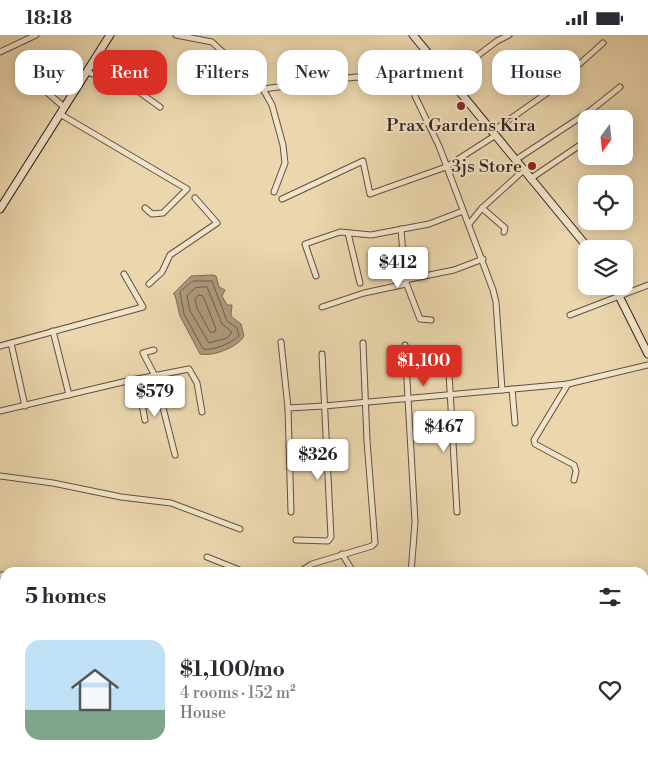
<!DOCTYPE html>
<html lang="en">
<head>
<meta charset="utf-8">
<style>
  :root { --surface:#fff; --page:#f7f7f7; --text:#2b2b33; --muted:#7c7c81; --line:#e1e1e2; --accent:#d93025 }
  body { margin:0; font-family:"Libre Bodoni",serif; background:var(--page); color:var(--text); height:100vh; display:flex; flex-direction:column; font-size:19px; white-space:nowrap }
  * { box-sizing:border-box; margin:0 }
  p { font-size:16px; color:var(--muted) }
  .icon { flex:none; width:28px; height:28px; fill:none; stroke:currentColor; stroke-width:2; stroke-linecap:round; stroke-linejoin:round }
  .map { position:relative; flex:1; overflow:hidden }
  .side { position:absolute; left:0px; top:532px; width:649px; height:196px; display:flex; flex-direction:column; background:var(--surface); border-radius:15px 15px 0 0; box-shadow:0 2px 12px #0003 }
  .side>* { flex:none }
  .guide { position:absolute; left:15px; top:15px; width:619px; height:45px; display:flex; gap:10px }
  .needle { width:32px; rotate:195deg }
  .fabs { position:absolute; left:578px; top:75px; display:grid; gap:10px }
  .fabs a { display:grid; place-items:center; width:55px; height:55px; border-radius:10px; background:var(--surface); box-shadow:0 2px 12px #0003; font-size:25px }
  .price { position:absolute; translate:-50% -42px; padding:0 11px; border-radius:5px; background:#fff; color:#222; font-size:16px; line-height:32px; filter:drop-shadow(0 1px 2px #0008) }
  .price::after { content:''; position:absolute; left:50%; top:30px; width:15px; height:11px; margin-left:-8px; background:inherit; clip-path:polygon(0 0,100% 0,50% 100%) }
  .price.active { background:var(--accent); color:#fff }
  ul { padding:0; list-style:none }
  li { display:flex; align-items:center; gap:15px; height:125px; padding:0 25px }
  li+li { border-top:1px solid var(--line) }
  li span { display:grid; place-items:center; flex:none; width:140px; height:100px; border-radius:15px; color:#555 }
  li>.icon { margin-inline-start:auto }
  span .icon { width:60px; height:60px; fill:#fffc; stroke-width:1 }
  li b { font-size:21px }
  h2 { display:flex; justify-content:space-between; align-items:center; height:60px; padding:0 25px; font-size:21px }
  .tag { padding:0 18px; border-radius:15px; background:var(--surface); box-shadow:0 2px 12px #0003; font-size:18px; line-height:45px }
  .tag.active { background:var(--accent); color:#fff }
  .status { display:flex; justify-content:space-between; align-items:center; height:35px; padding:0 25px; background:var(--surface); direction:ltr }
  .status svg { height:14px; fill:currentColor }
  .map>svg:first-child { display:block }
  .water { fill:#ac997b; stroke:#7c6a55 }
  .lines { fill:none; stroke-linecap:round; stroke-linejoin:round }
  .shore { stroke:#705e4b; stroke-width:1 }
  .street-casing { stroke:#615040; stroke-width:7 }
  .secondary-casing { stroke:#33241b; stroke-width:9 }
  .street { stroke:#f2e4ca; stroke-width:5 }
  .secondary { stroke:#f2e4ca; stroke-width:7 }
  .poi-dot { fill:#8f2418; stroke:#f2e4ca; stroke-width:2 }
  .labels { text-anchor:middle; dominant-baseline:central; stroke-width:4; stroke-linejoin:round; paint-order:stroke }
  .poi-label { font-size:18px; fill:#33241b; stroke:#f2e4ca }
</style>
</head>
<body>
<div class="status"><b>18:18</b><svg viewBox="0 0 49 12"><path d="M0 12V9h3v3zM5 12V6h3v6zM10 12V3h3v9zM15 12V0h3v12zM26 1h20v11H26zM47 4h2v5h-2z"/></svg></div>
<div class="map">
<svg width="648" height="728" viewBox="0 0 648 728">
  <rect width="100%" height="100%" fill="#ebd6ad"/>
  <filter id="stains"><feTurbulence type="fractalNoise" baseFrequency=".004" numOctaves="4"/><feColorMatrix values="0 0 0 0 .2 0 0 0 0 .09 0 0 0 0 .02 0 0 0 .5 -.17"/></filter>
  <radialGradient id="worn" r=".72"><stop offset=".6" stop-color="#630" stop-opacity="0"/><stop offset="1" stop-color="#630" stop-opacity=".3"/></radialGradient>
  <path class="water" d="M 213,240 L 216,241 L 219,252 L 225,255 L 222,261 L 227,270 L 232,270 C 231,284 229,279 241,289 L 244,301 C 238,312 213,322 200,319 L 180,281 L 175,260 L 173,259 L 191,241 Z"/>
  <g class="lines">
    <g class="shore">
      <path d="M 193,246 L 212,246 L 227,286 L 237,293 L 239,301 C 231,308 214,316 203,314 L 184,279 L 180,257 Z"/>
      <path d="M 207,252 L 222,289 L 232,297 L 227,303 L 209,308 L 190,276 L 187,261 L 195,253 Z"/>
      <path d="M 199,260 L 203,261 L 216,294 L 215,297 L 210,297 L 197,273 L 195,264 Z"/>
    </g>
    <defs>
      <g id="street">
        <path d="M 176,0 L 212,7 L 263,54 L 272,70 L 283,110 L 285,128 L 274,157"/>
        <path d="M 0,17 L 36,0"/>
        <path d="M 432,23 L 413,36 L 415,61 L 439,111 L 493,255 L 496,267 L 502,355"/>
        <path d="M 87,37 L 135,54 L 160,72"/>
        <path d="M 448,43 L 497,6 L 509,0"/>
        <path d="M 35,47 L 64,72"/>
        <path d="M 263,54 L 356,42 L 385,46 L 412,38"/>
        <path d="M 590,76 L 593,84"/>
        <path d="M 60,79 L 187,154 L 163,178 L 152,179 L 145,173"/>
        <path d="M 493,96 L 547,58 L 603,8"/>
        <path d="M 517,124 L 590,76 L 620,52"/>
        <path d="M 530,144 L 586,106"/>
        <path d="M 282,164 L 363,126 L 370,159 L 446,132 L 496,100"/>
        <path d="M 482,173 L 505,193 L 504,197"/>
        <path d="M 469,189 L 482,173 L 525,134"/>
        <path d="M 401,194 L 405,245 L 420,284 L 431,285"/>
        <path d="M 348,198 L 360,248"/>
        <path d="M 316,241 L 305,209 L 340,197 L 371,200 L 429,189 L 463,176"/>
        <path d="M 405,245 L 454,235 L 483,224"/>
        <path d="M 149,249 L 162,237 L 170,220 L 217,188 L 195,163"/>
        <path d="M 322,272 L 364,258 L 406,249"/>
        <path d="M 570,280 L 648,250"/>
        <path d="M 53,296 L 69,360"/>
        <path d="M 281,307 L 288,373"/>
        <path d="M 11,308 L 25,371"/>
        <path d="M 405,310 L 415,487 L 411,538"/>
        <path d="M 0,311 L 143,272 L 124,239"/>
        <path d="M 154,315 L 143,318 L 155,341 L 175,420"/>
        <path d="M 448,320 L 457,477"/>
        <path d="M 137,344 L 145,385"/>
        <path d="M 568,349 L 534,405 L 535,409 L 574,430 L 576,436 L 574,445"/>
        <path d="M 512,354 L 515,388"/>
        <path d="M 0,376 L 127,346 L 189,334 L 197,348 L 202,377"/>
        <path d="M 0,441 L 53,448 L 121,462 L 171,468 L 240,494"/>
        <path d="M 291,477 L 288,373 L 324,371 L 568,349 L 648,330"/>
        <path d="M 296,505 L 328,506 L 331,502 L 322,319"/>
        <path d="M 342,519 L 354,538"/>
        <path d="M 207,522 L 247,538"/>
        <path d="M 298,538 L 312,529 L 372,511 L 375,508 L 367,406 L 363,308"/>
        <path d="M 0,540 L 5,540"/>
        <path d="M 0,554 L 5,564"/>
        <path d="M 93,724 L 95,728"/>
        <path d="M 8,728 L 9,724"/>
        <path d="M 204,728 L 206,724"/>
        <path d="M 247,728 L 248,724"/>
        <path d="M 367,728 L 369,724"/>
      </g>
      <g id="secondary">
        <path d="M 413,0 L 589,214"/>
        <path d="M 0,174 L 110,0"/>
        <path d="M 614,251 L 648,319"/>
      </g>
    </defs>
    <use href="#street" class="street-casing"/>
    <use href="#secondary" class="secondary-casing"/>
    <use href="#street" class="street"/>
    <use href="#secondary" class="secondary"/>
  </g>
  <g class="poi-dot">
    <circle cx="461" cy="71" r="5"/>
    <circle cx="532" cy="131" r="5"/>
  </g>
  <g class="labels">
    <g class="poi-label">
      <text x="461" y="90">Prax Gardens Kira</text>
      <text x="522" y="131" text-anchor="end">3js Store</text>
    </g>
  </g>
  <rect width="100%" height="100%" filter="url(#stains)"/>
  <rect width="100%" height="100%" fill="url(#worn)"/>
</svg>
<div class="fabs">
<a><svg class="needle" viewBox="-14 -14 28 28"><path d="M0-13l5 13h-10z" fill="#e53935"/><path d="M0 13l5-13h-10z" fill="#7c7c81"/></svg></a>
<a><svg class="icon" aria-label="locate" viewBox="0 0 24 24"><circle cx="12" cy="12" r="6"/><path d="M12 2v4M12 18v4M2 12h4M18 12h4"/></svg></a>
<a><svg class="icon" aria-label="layers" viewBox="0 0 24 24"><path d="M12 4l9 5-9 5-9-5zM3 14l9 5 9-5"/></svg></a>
</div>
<b class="price" style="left:398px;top:254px">$412</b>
<b class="price active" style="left:424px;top:352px">$1,100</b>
<b class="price" style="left:155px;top:383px">$579</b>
<b class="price" style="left:444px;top:418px">$467</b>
<b class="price" style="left:318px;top:446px">$326</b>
<div class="guide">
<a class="tag">Buy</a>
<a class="tag active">Rent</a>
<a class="tag">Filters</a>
<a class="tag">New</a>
<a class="tag">Apartment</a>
<a class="tag">House</a>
</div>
<section class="side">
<h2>5 homes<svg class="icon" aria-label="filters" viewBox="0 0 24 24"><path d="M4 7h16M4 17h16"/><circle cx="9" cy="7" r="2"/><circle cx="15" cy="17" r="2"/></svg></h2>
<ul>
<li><span style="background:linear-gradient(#bfe0f5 70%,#7fa58c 0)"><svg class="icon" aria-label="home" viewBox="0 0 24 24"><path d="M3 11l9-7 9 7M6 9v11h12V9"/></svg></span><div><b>$1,100/mo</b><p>4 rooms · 152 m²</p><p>House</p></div><svg class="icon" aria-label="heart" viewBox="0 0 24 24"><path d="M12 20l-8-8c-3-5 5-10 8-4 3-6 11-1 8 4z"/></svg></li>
</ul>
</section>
</div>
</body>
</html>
